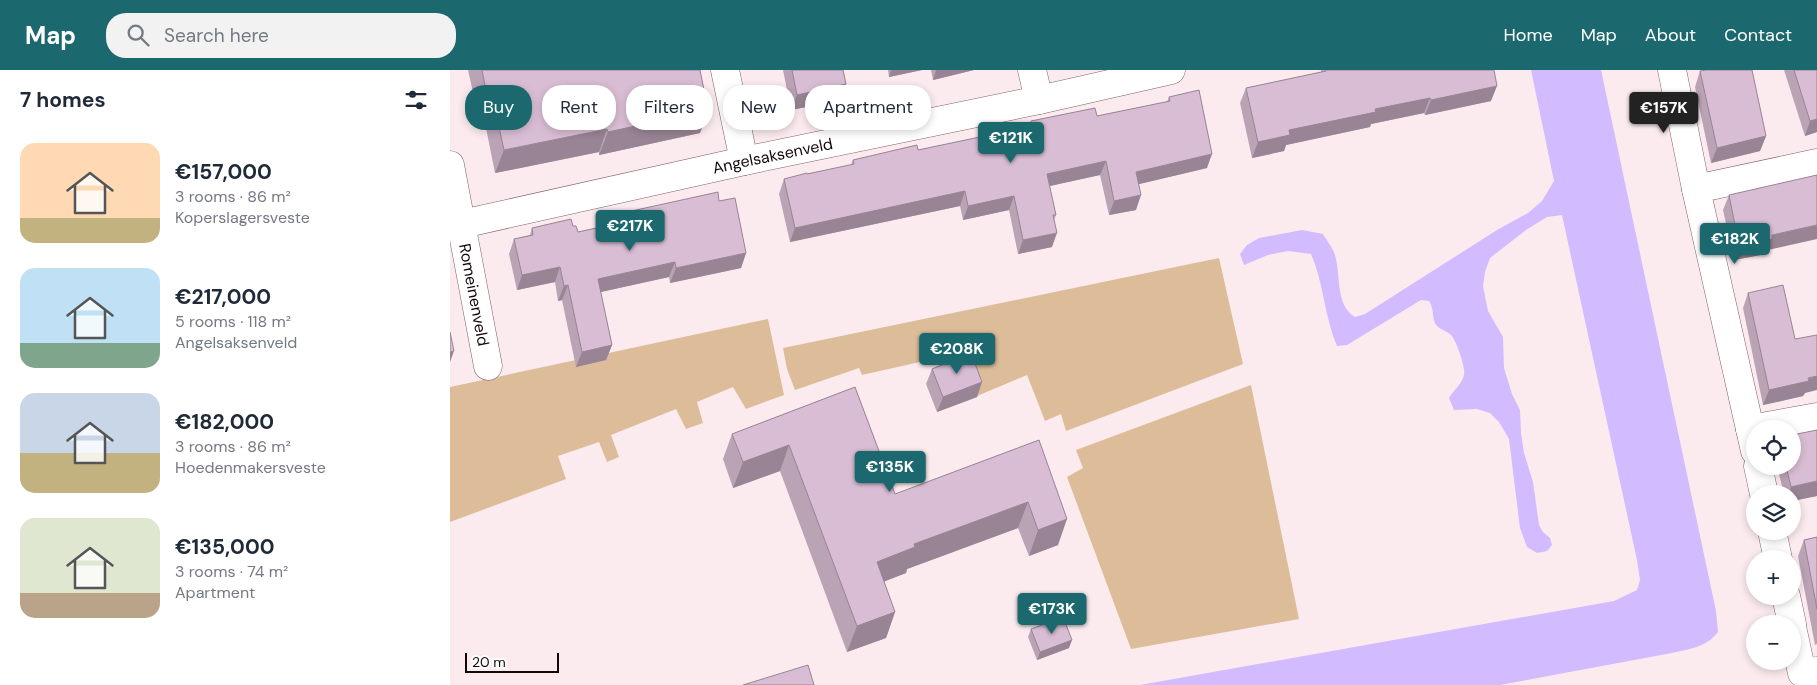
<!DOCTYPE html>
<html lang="en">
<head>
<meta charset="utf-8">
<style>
  :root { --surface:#fff; --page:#f2f2f3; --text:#1f2937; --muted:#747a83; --accent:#1b686e }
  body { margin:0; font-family:"DM Sans",sans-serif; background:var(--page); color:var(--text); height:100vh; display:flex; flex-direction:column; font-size:19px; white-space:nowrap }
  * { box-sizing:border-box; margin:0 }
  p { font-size:16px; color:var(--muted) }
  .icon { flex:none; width:28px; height:28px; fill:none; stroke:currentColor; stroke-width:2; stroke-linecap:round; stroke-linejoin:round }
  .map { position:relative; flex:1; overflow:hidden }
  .side { display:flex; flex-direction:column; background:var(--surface); width:450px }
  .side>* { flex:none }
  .banner { position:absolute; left:15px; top:15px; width:475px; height:45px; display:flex; gap:10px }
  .controls { position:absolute; left:1296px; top:350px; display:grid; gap:10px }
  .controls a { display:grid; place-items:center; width:55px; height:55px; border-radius:50%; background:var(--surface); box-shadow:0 2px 8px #0003; font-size:25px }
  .scale { position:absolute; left:15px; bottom:12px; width:94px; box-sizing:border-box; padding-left:5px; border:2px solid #13070a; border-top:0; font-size:14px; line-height:18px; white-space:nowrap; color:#13070a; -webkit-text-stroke:4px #fdfdfd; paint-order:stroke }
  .price { position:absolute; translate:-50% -42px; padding:0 11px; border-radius:5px; background:var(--accent); color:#fff; font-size:16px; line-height:32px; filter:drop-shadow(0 1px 2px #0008) }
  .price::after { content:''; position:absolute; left:50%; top:30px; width:15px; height:11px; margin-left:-8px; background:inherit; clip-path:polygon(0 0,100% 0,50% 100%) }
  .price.selected { background:#222; color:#fff }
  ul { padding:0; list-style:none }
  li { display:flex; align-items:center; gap:15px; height:125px; padding:0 20px }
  li span { display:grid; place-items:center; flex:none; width:140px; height:100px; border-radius:15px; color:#555 }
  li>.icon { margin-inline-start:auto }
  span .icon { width:60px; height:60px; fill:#fffc; stroke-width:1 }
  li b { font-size:21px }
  h2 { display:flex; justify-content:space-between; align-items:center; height:60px; padding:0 20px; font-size:21px }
  .chip { padding:0 18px; border-radius:20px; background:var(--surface); box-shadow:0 2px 8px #0003; font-size:18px; line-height:45px }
  .chip.selected { background:var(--accent); color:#fff }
  header { display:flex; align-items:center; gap:30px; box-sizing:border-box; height:70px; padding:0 25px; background:var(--accent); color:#fff }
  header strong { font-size:24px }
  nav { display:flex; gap:28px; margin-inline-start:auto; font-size:18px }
  .search { width:350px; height:45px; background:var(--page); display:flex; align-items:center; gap:12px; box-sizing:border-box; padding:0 18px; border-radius:20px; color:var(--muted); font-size:19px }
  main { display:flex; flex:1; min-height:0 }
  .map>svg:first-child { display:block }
  .green { fill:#ddbc99 }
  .water { fill:#d2bbff }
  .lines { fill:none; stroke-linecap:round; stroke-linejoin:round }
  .minor-casing { stroke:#816168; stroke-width:29 }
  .minor { stroke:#fff; stroke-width:28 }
  .wall { fill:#bba3b6 }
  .shaded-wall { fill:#988494 }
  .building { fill:#d9bdd4; stroke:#988494 }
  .labels { text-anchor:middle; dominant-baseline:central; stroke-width:4.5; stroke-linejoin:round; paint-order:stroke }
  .street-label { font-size:16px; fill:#13070a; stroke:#fdfdfd }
</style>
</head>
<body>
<header>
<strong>Map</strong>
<div class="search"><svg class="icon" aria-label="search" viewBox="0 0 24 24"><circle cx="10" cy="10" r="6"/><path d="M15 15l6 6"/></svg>Search here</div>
<nav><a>Home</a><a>Map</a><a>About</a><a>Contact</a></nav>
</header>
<main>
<section class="side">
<h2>7 homes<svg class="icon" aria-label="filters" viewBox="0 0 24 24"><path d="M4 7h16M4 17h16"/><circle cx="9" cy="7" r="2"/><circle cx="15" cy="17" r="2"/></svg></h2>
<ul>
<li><span style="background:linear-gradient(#ffd9b3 75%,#c2b280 0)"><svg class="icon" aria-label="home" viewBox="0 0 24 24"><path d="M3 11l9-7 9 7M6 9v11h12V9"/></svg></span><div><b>€157,000</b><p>3 rooms · 86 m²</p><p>Koperslagersveste</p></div></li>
<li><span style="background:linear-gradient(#bfe0f5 75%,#7fa58c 0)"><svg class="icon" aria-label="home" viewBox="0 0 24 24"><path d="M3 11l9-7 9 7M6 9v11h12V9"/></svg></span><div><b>€217,000</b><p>5 rooms · 118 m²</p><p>Angelsaksenveld</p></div></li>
<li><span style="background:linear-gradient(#c9d6e8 60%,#c2b280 0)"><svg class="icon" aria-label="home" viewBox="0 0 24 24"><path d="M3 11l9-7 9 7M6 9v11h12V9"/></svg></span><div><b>€182,000</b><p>3 rooms · 86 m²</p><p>Hoedenmakersveste</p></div></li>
<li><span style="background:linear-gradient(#dfe7d0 75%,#b9a48a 0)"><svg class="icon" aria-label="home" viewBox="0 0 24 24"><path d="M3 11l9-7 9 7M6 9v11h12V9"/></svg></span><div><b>€135,000</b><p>3 rooms · 74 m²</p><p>Apartment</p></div></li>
</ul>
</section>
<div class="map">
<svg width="1367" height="615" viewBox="0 0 1367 615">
  <rect width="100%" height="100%" fill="#fbebee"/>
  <g class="green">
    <path d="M 769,188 L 793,294 L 616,361 L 611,344 L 595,351 L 577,305 L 527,326 L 510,283 L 412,305 L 409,298 L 345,320 L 337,299 L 333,278 Z"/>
    <path d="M 318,249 L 334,325 L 296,339 L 283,317 L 247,332 L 253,353 L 236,359 L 226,339 L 161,365 L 169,387 L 157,392 L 149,372 L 108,386 L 116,409 L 0,452 L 0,317 Z"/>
    <path d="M 801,315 L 849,549 L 681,579 L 617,407 L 633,398 L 626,380 Z"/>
  </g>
  <path class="water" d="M 1081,0 L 1151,0 L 1266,541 L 1268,562 C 1257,577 1239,579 1222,583 L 1050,615 L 690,615 L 1164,531 L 1187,520 L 1190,510 L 1187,490 L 1112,145 L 1097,147 L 1076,160 L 1040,188 L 1035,202 L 1033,216 L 1038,241 L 1053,267 L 1054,298 L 1062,324 L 1070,340 L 1071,363 L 1074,383 L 1083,412 L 1089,455 L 1093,462 L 1100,468 L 1102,475 L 1097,481 L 1087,483 L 1077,477 L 1070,458 L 1059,369 L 1049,352 L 1040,343 L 1027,339 L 1004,340 L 999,328 C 1003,321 1012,314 1014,305 C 1016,298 1006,270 1001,265 C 997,261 991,260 987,256 C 981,250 985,239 979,231 L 971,230 L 897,275 L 887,276 C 874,246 874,213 861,184 L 838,181 L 818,185 L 794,195 L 790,184 L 797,175 L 809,168 L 852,160 L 873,164 C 877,171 883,178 885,185 C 891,205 885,235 905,247 L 915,244 L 1047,160 L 1078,143 L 1092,131 L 1104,111 Z"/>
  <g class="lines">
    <defs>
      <g id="minor">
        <path d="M 275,0 L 294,91"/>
        <path d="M 582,0 L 589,30"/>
        <path d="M 1222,0 L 1246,119"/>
        <path id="s1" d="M 0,95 L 38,296"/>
        <path id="s2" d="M 12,154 L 294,91 L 589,30 L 721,0"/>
        <path d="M 1300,359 L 1367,347"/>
        <path d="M 1305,381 L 1246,119 L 1367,93"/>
        <path d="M 1308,396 L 1314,424"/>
        <path d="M 1322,461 L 1328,489"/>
        <path d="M 1336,526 L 1342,554"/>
        <path d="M 1342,557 L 1352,603 L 1367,601"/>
      </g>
    </defs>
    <use href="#minor" class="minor-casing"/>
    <use href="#minor" class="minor"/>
  </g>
  <g class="wall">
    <path d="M 18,0 L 250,0 L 258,40 L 250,63 L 149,85 L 149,82 L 45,103 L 34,48 L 29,49 Z"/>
    <path d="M 333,0 L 393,0 L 391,30 L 341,40 Z"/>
    <path d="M 438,0 L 472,0 L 439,7 Z"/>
    <path d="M 481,0 L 524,0 L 483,10 Z"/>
    <path d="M 871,0 L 1044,0 L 1041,31 L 975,45 L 974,43 L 921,54 L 920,57 L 836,75 L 834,81 L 802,88 L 790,33 L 796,18 L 871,2 Z"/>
    <path d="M 1334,0 L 1367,0 L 1367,62 L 1355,66 Z"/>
    <path d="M 1250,1 L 1316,66 L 1310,81 L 1261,93 L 1245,17 Z"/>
    <path d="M 719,27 L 757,98 L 689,114 L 686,140 L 659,145 L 650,105 L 599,116 L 606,145 L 604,150 L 602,177 L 568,184 L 559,140 L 513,150 L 510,136 L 340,172 L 329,124 L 334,109 L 401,95 L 403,90 L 468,80 L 578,57 L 581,51 L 647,46 L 717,32 Z"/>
    <path d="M 1279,125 L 1318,180 L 1316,184 L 1284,190 L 1273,140 Z"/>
    <path d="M 269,131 L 296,183 L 291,198 L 220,213 L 219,207 L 150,222 L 162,275 L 156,290 L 126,297 L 112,230 L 108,231 L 105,212 L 67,220 L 59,184 L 64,169 L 80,165 L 82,158 L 123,156 L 128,162 L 173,152 L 177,142 Z"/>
    <path d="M 1298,223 L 1345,269 L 1355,323 L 1353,326 L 1313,335 L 1293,238 Z"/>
    <path d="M 482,299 L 532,312 L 527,327 L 487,342 L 476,314 Z"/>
    <path d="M 405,317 L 445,424 L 589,370 L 608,475 L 579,486 L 568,458 L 457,499 L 456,503 L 434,511 L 445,542 L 436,568 L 397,582 L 330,401 L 283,418 L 273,389 L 282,364 Z"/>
    <path d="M 1327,396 L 1342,396 L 1367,426 L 1342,431 L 1342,424 L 1334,424 Z"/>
    <path d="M 1367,467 L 1367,574 L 1365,575 L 1348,486 L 1354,470 Z"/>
    <path d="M 581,559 L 619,578 L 587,590 L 578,567 Z"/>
  </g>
  <g class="shaded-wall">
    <path d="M 441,0 L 472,0 L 439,7 Z"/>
    <path d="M 486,0 L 524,0 L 483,10 Z"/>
    <path d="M 396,14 L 391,30 L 341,40 L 347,25 Z"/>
    <path d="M 1047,16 L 1041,31 L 975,45 L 981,30 Z"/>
    <path d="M 42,25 L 34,48 L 29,49 L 37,26 Z"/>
    <path d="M 980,28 L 974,43 L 921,54 L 920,57 L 836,75 L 834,81 L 802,88 L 808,72 L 839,60 L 925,39 Z"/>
    <path d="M 258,40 L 250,63 L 149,85 L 158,62 Z"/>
    <path d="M 1367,49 L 1367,62 L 1355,66 L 1360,51 Z"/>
    <path d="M 157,59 L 149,82 L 45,103 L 54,80 Z"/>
    <path d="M 1316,66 L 1310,81 L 1261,93 L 1267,78 Z"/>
    <path d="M 762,84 L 757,98 L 681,116 L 686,102 Z"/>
    <path d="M 656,91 L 650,105 L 591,118 L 597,104 Z"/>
    <path d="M 515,121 L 510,136 L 340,172 L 345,158 Z"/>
    <path d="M 691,125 L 686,140 L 659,145 L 664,131 Z"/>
    <path d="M 564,126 L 559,140 L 513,150 L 518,136 Z"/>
    <path d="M 1367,155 L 1367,169 L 1318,180 L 1316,184 L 1284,190 L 1289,175 L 1322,165 Z"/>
    <path d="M 607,163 L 602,177 L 568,184 L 573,170 Z"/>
    <path d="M 296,183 L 291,198 L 220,213 L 226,198 Z"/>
    <path d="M 225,192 L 219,207 L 142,224 L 148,209 Z"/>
    <path d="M 110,197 L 105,212 L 67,220 L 72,205 Z"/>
    <path d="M 118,215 L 112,230 L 108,231 L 114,216 Z"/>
    <path d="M 162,275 L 156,290 L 126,297 L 132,282 Z"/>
    <path d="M 4,281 L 0,292 L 0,282 Z"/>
    <path d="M 1367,306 L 1367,320 L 1355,323 L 1353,326 L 1313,335 L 1319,320 Z"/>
    <path d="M 532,312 L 527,327 L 487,342 L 493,327 Z"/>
    <path d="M 339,375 L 330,401 L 283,418 L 293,392 Z"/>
    <path d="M 1367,411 L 1367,426 L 1342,431 L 1342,424 L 1339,424 L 1341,417 Z"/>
    <path d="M 578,432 L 568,458 L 457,499 L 456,503 L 418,518 L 427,492 L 464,474 Z"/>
    <path d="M 617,449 L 608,475 L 579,486 L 588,460 Z"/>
    <path d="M 445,542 L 436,568 L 397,582 L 407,556 Z"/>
    <path d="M 622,570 L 619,578 L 587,590 L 590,582 Z"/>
  </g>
  <g class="building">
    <path d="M 32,0 L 250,0 L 258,40 L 158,62 L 157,59 L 54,80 L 42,25 L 37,26 Z"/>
    <path d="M 342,0 L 393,0 L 396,14 L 347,25 Z"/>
    <path d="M 876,0 L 1044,0 L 1047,16 L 981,30 L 980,28 L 925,39 L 926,42 L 839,60 L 840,65 L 808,72 L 796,18 L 876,1 Z"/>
    <path d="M 1256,0 L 1302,0 L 1316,66 L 1267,78 L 1250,1 Z"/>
    <path d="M 1344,0 L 1367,0 L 1367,49 L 1360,51 Z"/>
    <path d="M 749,20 L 762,84 L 686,102 L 691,125 L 664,131 L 656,91 L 597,104 L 606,145 L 603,145 L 607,163 L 573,170 L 564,126 L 518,136 L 515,121 L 345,158 L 334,109 L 357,103 L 357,104 L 404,94 L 403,90 L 467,75 L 468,80 L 582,56 L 581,51 L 645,38 L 647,46 L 720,31 L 719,27 Z"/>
    <path d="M 1367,105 L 1367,155 L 1322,165 L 1322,169 L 1289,175 L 1279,125 Z"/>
    <path d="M 268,122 L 269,131 L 285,128 L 296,183 L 226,198 L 225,192 L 148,209 L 162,275 L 132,282 L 118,215 L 114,216 L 110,197 L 72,205 L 64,169 L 83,165 L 82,158 L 121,149 L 123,156 L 126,156 L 128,162 L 179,151 L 177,142 Z"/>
    <path d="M 1333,215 L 1345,269 L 1367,265 L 1367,306 L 1358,308 L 1359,311 L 1319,320 L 1298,223 Z"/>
    <path d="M 0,262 L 4,281 L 0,282 Z"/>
    <path d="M 521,283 L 532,312 L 493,327 L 482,299 Z"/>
    <path d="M 405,317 L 445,424 L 589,370 L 617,449 L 588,460 L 578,432 L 464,474 L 465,477 L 427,492 L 445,542 L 407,556 L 339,375 L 293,392 L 282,364 Z"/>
    <path d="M 1367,360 L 1367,411 L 1341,417 L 1336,396 L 1342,396 L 1342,365 Z"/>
    <path d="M 1367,467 L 1367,539 L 1354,470 Z"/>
    <path d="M 613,547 L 622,570 L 590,582 L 581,559 Z"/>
    <path d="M 358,595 L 364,615 L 293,615 Z"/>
  </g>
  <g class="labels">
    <g class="street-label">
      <text stroke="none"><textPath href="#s2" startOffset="318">Angelsaksenveld</textPath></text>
      <text stroke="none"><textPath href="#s1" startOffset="132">Romeinenveld</textPath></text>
    </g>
  </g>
</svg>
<div class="controls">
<a><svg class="icon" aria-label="locate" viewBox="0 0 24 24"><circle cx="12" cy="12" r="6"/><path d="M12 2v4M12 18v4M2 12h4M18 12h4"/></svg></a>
<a><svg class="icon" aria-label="layers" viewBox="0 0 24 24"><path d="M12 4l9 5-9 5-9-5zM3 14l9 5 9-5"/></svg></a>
<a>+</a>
<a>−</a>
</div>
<div class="scale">20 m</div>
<b class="price selected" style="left:1214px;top:64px">€157K</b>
<b class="price" style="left:561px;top:94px">€121K</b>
<b class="price" style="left:180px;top:182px">€217K</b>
<b class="price" style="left:1285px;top:195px">€182K</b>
<b class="price" style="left:507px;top:305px">€208K</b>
<b class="price" style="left:440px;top:423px">€135K</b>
<b class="price" style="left:602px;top:565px">€173K</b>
<div class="banner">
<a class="chip selected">Buy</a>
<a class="chip">Rent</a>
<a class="chip">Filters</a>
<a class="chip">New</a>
<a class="chip">Apartment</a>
</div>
</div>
</main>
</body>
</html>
